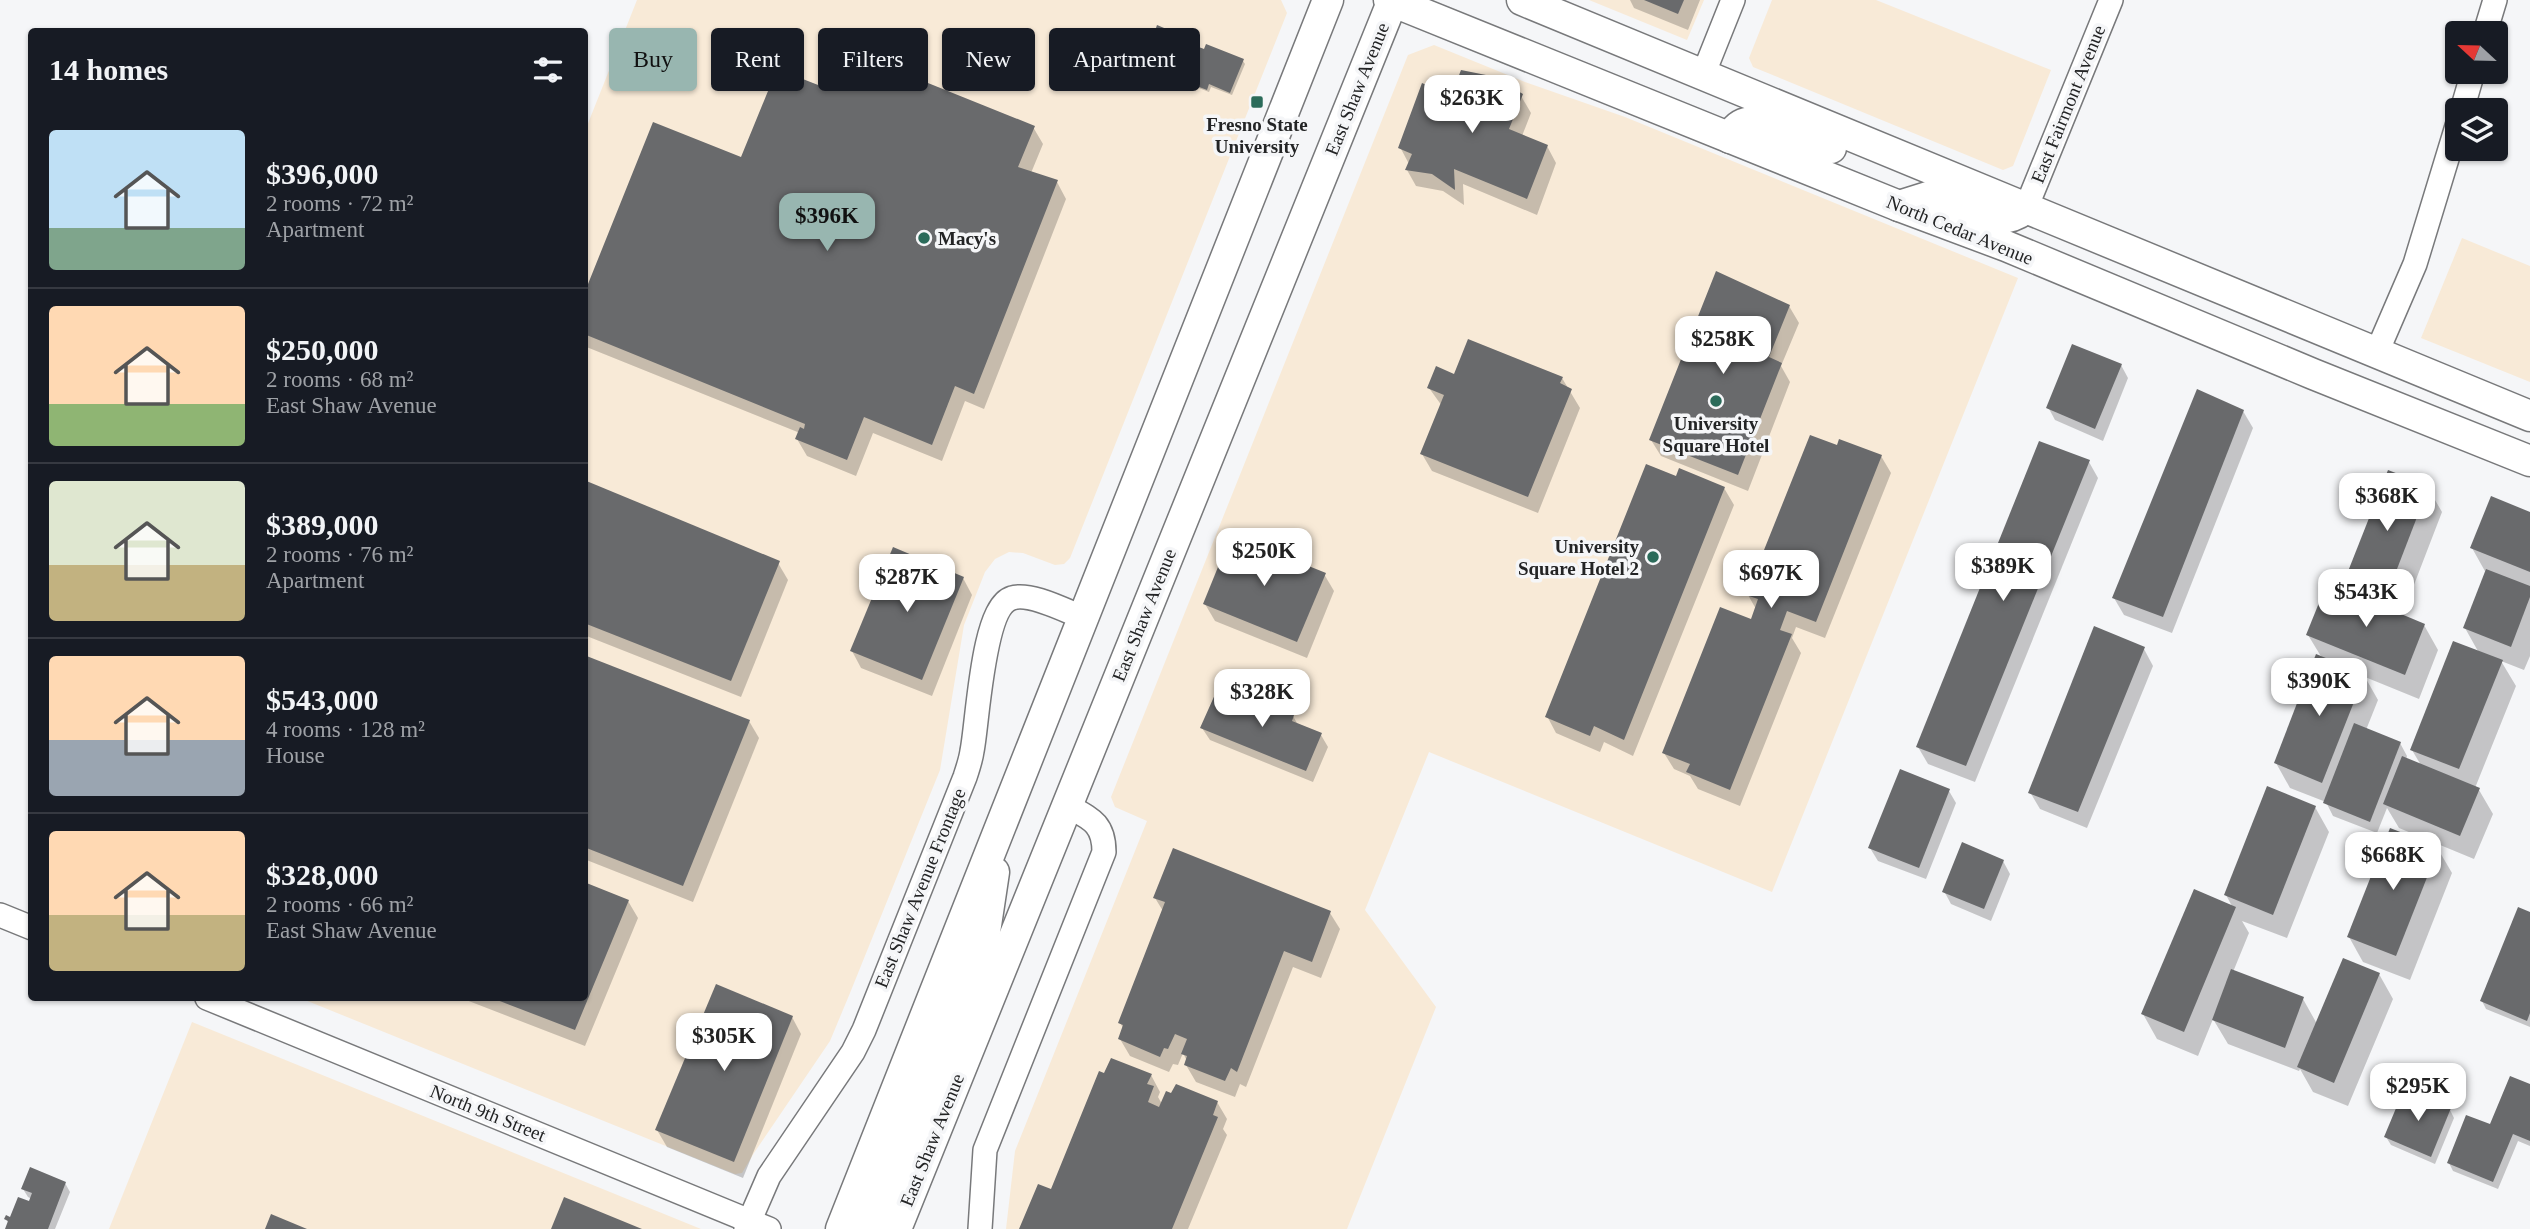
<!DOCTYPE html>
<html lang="en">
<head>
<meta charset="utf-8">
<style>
  :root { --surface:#171b24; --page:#242831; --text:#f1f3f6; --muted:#9ea1a6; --line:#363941; --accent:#98b6b0 }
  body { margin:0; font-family:Georgia,serif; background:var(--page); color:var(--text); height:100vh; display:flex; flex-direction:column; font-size:26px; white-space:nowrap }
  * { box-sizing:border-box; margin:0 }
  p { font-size:23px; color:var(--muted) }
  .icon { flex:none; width:38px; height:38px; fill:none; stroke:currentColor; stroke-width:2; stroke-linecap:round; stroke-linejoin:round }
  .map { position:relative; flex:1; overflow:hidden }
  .side { position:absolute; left:28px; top:28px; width:560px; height:973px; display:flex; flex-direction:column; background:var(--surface); border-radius:7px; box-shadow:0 2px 5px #0004 }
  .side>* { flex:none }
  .banner { position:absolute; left:609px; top:28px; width:665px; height:63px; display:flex; gap:14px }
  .needle { width:46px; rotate:292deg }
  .buttons { position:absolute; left:2445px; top:21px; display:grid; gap:14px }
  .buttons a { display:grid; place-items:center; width:63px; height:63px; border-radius:7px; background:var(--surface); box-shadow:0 2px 5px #0004; font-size:35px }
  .price { position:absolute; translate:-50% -60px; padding:0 16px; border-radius:14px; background:#fff; color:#222; font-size:23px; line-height:46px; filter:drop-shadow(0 2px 4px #0008) }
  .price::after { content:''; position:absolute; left:50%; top:42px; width:21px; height:16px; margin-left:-10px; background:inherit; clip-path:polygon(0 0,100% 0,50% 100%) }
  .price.active { background:var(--accent); color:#111 }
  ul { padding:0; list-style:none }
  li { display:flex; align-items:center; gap:21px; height:175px; padding:0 21px }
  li+li { border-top:2px solid var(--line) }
  li span { display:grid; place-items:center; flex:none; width:196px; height:140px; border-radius:7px; color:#555 }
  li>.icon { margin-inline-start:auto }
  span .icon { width:84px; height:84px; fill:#fffc; stroke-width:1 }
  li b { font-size:30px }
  h2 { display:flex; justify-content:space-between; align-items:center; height:84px; padding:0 21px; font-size:30px }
  .pill { padding:0 24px; border-radius:7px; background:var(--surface); box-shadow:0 2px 5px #0004; font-size:24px; line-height:63px }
  .pill.active { background:var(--accent); color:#111 }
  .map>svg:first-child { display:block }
  .commercial { fill:#f8ead7 }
  .shadow { fill:#0003 }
  .building { fill:#696a6c }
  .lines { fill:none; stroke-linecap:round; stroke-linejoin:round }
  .minor-casing { stroke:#78797b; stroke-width:26 }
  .major-casing { stroke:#78797b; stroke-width:33 }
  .minor { stroke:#fff; stroke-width:23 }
  .major { stroke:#fff; stroke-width:30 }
  .poi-dot { fill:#2b6b5a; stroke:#f5f6f8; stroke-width:2.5 }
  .labels { text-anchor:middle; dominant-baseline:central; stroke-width:7; stroke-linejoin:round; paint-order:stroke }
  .street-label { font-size:19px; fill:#232425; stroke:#f5f6f8 }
  .poi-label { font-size:19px; font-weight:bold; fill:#232425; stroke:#f5f6f8 }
</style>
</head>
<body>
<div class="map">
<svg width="2530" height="1229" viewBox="0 0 2530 1229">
  <rect width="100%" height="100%" fill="#f5f6f8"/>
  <g class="commercial">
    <path d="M 637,0 L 1281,0 L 1287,13 L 1070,558 L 1064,564 L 1055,565 L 1023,553 L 1009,552 L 995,559 L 985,572 L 964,625 L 940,770 L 850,993 L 830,1041 L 754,1153 L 742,1173 L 735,1174 L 300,998 L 584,998 L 585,131 Z"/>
    <path d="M 1589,0 L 1704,0 L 1687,40 Z"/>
    <path d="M 1772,0 L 1876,0 L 2051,70 L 2013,166 L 2003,170 L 1753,67 L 1749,58 Z"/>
    <path d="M 1434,45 L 1525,82 L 1625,117 L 2018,278 L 1772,892 L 1429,752 L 1365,910 L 1436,1007 L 1347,1229 L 1006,1229 L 1015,1151 L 1147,821 L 1115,807 L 1111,797 L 1408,55 Z"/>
    <path d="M 2462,238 L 2530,266 L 2530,382 L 2421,338 Z"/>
    <path d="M 192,1022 L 701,1229 L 109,1229 Z"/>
  </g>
  <g class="shadow">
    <path d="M 1630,0 L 1700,0 L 1688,30 L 1634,8 Z"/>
    <path d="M 1188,40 L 1190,45 L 1243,61 L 1245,64 L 1232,95 L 1211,87 L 1209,92 L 1191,85 L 1190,88 L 1148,67 L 1146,64 Z"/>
    <path d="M 832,92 L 1033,127 L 1043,144 L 1031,173 L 1057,182 L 1066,199 L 984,409 L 965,401 L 942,461 L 873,433 L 856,476 L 807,456 L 797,439 L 800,433 L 584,346 L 584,299 L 742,159 Z"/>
    <path d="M 1521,96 L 1531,113 L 1522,136 L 1547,146 L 1556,163 L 1537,215 L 1463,184 L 1464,205 L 1443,191 L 1416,186 L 1407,170 L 1409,164 L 1400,147 L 1452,98 Z"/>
    <path d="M 1789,306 L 1799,323 L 1781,366 L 1790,382 L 1748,491 L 1661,456 L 1651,440 Z"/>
    <path d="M 2121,365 L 2128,378 L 2103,441 L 2055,420 L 2048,407 Z"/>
    <path d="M 1562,378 L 1580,408 L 1538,513 L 1432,471 L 1422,454 L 1442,406 L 1429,388 Z"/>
    <path d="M 2243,411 L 2253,428 L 2172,633 L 2124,615 L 2114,598 Z"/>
    <path d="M 1838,447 L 1881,456 L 1891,473 L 1825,638 L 1796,627 L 1792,638 L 1801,653 L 1740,806 L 1698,789 L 1690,776 L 1674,769 L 1664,753 L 1752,621 L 1756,609 L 1748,595 Z"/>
    <path d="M 2089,462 L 2098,478 L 1975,782 L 1928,764 L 1918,747 Z"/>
    <path d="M 1677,478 L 1724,488 L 1734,505 L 1633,756 L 1604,742 L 1600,752 L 1556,733 L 1547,716 Z"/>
    <path d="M 584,482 L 778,563 L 788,580 L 741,697 L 584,635 Z"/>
    <path d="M 2428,488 L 2442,512 L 2402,616 L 2424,625 L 2438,650 L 2419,699 L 2365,677 L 2378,700 L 2366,730 L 2400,743 L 2407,756 L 2406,760 L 2422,767 L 2412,750 L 2479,653 L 2465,628 L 2486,573 L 2472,548 L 2530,514 L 2530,656 L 2524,670 L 2501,661 L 2516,686 L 2475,788 L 2479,790 L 2493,814 L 2474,859 L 2399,828 L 2387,808 L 2377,833 L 2333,816 L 2326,802 L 2290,788 L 2276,763 L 2322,658 L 2308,635 L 2358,598 L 2347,579 Z"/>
    <path d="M 1324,574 L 1334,591 L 1307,658 L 1215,621 L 1205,604 Z"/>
    <path d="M 963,578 L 972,595 L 932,696 L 861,668 L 852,651 Z"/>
    <path d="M 2144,649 L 2153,666 L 2087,828 L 2040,809 L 2030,792 Z"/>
    <path d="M 584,656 L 749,721 L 759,738 L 693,902 L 584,859 Z"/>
    <path d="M 1293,716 L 1298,725 L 1321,735 L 1328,747 L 1313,782 L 1210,740 L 1202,728 Z"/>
    <path d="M 1949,791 L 1956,803 L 1926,879 L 1878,861 L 1870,848 Z"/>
    <path d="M 2315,807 L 2329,832 L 2287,938 L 2242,921 L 2249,933 L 2233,972 L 2303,999 L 2317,1024 L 2379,974 L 2393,999 L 2348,1106 L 2313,1092 L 2300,1069 L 2299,1071 L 2228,1044 L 2213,1019 L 2198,1056 L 2157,1039 L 2143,1014 L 2233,908 L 2226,895 Z"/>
    <path d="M 2438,849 L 2452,873 L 2410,980 L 2363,962 L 2349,937 Z"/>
    <path d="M 2003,861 L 2010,874 L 1991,921 L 1951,904 L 1944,891 Z"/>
    <path d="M 1155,898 L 1330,913 L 1340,929 L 1321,978 L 1293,967 L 1246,1087 L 1240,1084 L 1235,1097 L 1196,1082 L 1186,1065 L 1187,1061 L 1183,1053 L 1178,1065 L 1173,1064 L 1169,1072 L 1130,1056 L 1120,1039 L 1124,1029 L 1120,1023 L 1163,911 Z"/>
    <path d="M 628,901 L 638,918 L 585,1046 L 461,998 L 584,998 Z"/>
    <path d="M 2530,914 L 2530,1027 L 2486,1009 L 2482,1001 Z"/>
    <path d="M 792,1017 L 801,1034 L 743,1178 L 667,1147 L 657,1130 Z"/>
    <path d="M 1151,1075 L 1160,1092 L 1158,1097 L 1162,1104 L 1217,1102 L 1227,1119 L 1223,1129 L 1227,1135 L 1188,1229 L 1021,1229 Z"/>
    <path d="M 2530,1086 L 2530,1146 L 2518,1141 L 2498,1189 L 2453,1171 L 2449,1163 L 2491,1126 Z"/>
    <path d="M 2450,1110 L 2454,1118 L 2435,1164 L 2391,1145 L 2386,1137 Z"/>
    <path d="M 65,1183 L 70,1192 L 55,1229 L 7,1229 L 9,1224 L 6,1219 L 11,1220 L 30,1204 L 32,1199 L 28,1197 L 23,1189 Z"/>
  </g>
  <g class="building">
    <path d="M 1644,0 L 1684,0 L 1678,14 Z"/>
    <path d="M 1157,25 L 1190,39 L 1188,43 L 1204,49 L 1206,44 L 1244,59 L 1230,93 L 1209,84 L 1207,90 L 1189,83 L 1188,85 L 1175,80 L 1176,77 L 1144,64 Z"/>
    <path d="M 846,50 L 1035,126 L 1018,167 L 1058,180 L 974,394 L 955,386 L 932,445 L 864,417 L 847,460 L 795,439 L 800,427 L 804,429 L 805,424 L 584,334 L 584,294 L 653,122 L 741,157 L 777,69 L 831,90 Z"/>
    <path d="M 1461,70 L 1491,76 L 1523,94 L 1509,129 L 1548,145 L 1527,199 L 1454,169 L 1455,190 L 1432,174 L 1405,170 L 1412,154 L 1398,148 L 1422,83 L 1451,96 Z"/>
    <path d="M 1716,271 L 1790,305 L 1769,357 L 1782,363 L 1738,475 L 1649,440 Z"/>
    <path d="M 1468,339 L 1563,377 L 1560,383 L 1572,389 L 1528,497 L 1420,454 L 1444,395 L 1427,388 L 1436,366 L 1454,374 Z"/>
    <path d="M 2072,344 L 2122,364 L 2095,429 L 2046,408 Z"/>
    <path d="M 2197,389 L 2244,410 L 2163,617 L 2112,598 Z"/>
    <path d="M 1810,435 L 1837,445 L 1839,439 L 1882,455 L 1816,622 L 1787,611 L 1780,630 L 1792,634 L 1730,790 L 1686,772 L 1690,764 L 1662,753 L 1720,607 L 1751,619 L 1758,599 L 1746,595 Z"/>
    <path d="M 2039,441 L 2090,460 L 1966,766 L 1916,747 Z"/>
    <path d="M 1646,464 L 1676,476 L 1679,468 L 1725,487 L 1624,740 L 1594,726 L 1590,736 L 1545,717 Z"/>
    <path d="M 2388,470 L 2429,486 L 2387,595 L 2345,579 Z"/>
    <path d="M 584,480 L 780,561 L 731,681 L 584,623 Z"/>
    <path d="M 2491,496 L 2530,512 L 2530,572 L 2470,548 Z"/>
    <path d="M 1231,535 L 1326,573 L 1297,642 L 1203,604 Z"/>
    <path d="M 893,547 L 964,577 L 922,680 L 850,651 Z"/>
    <path d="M 2486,569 L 2530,586 L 2530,597 L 2511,647 L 2463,628 Z"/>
    <path d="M 2327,583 L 2425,624 L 2405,675 L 2306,635 Z"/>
    <path d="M 2094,626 L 2145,647 L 2078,812 L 2028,793 Z"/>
    <path d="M 2453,641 L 2503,660 L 2459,769 L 2410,750 Z"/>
    <path d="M 2316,654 L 2365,674 L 2322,783 L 2274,763 Z"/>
    <path d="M 584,655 L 750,720 L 683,886 L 584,847 Z"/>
    <path d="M 1217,690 L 1243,700 L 1246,695 L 1294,715 L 1292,721 L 1322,733 L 1306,771 L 1200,728 Z"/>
    <path d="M 2354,723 L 2401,742 L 2370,822 L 2323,803 Z"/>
    <path d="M 2402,756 L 2480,788 L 2460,836 L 2383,804 Z"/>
    <path d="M 1900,769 L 1950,789 L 1919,868 L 1868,848 Z"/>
    <path d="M 2267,786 L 2316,806 L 2273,915 L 2224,895 Z"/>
    <path d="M 2390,828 L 2439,847 L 2396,956 L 2347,937 Z"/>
    <path d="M 1962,842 L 2004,860 L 1984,909 L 1942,892 Z"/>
    <path d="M 1173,848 L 1331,911 L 1312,962 L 1284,951 L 1237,1072 L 1231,1068 L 1225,1081 L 1184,1065 L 1187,1056 L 1181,1054 L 1187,1039 L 1175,1034 L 1168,1049 L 1164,1048 L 1160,1057 L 1118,1039 L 1123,1025 L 1118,1023 L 1165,902 L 1153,898 Z"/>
    <path d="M 584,882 L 629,900 L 575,1030 L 492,998 L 584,998 Z"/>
    <path d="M 2194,889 L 2236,907 L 2184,1032 L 2141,1014 Z"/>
    <path d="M 2518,907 L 2530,912 L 2530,1013 L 2527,1021 L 2480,1001 Z"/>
    <path d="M 2343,958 L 2380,973 L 2334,1083 L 2297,1067 Z"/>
    <path d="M 2231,969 L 2304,997 L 2285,1048 L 2212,1020 Z"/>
    <path d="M 716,984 L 793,1016 L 734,1162 L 655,1130 Z"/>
    <path d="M 1111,1058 L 1152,1074 L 1147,1084 L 1154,1086 L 1148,1102 L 1159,1107 L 1166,1091 L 1171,1093 L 1176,1084 L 1218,1101 L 1213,1115 L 1218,1117 L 1172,1229 L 1019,1229 L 1038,1184 L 1051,1189 L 1099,1071 L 1104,1073 Z"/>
    <path d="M 2510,1076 L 2530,1084 L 2530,1141 L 2513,1134 L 2493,1182 L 2447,1163 L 2466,1115 L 2490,1124 Z"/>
    <path d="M 2404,1089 L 2451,1108 L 2431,1157 L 2384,1137 Z"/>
    <path d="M 30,1167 L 66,1182 L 48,1229 L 5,1229 L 8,1221 L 4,1219 L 6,1215 L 10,1217 L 18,1197 L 29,1201 L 32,1193 L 21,1189 Z"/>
    <path d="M 564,1197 L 642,1229 L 551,1229 Z"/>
    <path d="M 271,1214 L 307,1229 L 265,1229 Z"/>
  </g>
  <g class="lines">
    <defs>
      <g id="minor">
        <path d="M 2485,33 L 2495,0"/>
        <path d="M 1703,75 L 1733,0"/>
        <path d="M 2462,110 L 2473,72"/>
        <path d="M 2026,208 L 2111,0"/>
        <path d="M 2377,352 L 2415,264 L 2457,126"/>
        <path d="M 0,915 L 32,928"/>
        <path d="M 207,998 L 769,1229"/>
        <path d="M 746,1229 L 769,1176 L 853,1052 L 864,1030 L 965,777 C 968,768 971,759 972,751 C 978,722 982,607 1012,598 C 1030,592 1066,611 1084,618"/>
        <path d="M 980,1229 L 985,1150 L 1104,852 C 1104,822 1089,818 1066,805"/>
      </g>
      <g id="major">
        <path d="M 1389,0 L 1899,206 L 2006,246 L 2313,374 L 2530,461"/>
        <path d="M 1522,0 L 2530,416"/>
        <path d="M 1730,138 C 1734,131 1738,125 1746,123 C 1766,118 1811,141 1831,148"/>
        <path d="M 1899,206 L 1934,195 C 1963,208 1998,232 2026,208"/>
        <path d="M 841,1229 L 1328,0"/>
        <path d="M 867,1229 L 985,932 L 994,872"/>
        <path d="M 896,1229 L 1393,0"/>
      </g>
    </defs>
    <use href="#minor" class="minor-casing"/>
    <use href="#major" class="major-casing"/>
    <use href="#minor" class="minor"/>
    <use href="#major" class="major"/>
  </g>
  <g class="poi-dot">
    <rect x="1250" y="95" width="14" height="14" rx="3.5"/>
    <circle cx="924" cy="238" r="7"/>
    <circle cx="1716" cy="401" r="7"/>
    <circle cx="1653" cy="557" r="7"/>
  </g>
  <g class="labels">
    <g class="street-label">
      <text transform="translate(1357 89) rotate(-68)">East Shaw Avenue</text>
      <text transform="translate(2068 104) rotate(-68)">East Fairmont Avenue</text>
      <text transform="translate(1960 230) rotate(22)">North Cedar Avenue</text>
      <text transform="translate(1144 615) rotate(-68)">East Shaw Avenue</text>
      <text transform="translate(920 888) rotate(-68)">East Shaw Avenue Frontage</text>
      <text transform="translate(488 1113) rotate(22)">North 9th Street</text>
      <text transform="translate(932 1140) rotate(-68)">East Shaw Avenue</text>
    </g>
    <g class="poi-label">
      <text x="1257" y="124">Fresno State<tspan x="1257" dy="22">University</tspan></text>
      <text x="938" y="238" text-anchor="start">Macy's</text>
      <text x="1716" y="423">University<tspan x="1716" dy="22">Square Hotel</tspan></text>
      <text x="1639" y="546" text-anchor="end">University<tspan x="1639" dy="22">Square Hotel 2</tspan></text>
    </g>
  </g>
</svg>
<div class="buttons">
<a><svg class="needle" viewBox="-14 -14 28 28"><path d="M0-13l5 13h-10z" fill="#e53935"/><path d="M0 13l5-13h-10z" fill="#9ea1a6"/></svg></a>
<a><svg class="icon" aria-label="layers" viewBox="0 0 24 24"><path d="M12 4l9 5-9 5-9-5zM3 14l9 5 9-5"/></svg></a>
</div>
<b class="price" style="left:1472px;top:135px">$263K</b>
<b class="price active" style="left:827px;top:253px">$396K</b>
<b class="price" style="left:1723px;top:376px">$258K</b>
<b class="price" style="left:2387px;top:533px">$368K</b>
<b class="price" style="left:1264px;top:588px">$250K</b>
<b class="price" style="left:2003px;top:603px">$389K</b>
<b class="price" style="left:1771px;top:610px">$697K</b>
<b class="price" style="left:907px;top:614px">$287K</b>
<b class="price" style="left:2366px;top:629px">$543K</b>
<b class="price" style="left:2319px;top:718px">$390K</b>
<b class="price" style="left:1262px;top:729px">$328K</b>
<b class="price" style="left:2393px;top:892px">$668K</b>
<b class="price" style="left:724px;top:1073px">$305K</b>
<b class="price" style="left:2418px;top:1123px">$295K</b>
<div class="banner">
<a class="pill active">Buy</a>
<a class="pill">Rent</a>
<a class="pill">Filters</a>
<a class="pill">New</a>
<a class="pill">Apartment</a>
</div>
<section class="side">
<h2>14 homes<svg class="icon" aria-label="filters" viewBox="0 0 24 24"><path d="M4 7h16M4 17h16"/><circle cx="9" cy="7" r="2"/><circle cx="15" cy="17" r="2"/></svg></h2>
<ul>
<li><span style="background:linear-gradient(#bfe0f5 70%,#7fa58c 0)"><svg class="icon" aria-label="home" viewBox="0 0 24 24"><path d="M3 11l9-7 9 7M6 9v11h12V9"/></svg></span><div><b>$396,000</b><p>2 rooms · 72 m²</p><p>Apartment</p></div></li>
<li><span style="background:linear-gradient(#ffd9b3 70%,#8fb573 0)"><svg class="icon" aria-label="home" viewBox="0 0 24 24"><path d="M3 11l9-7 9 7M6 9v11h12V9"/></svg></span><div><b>$250,000</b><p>2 rooms · 68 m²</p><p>East Shaw Avenue</p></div></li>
<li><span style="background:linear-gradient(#dfe7d0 60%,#c2b280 0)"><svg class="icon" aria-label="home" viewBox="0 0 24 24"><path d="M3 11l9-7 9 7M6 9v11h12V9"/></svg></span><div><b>$389,000</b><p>2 rooms · 76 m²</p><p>Apartment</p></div></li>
<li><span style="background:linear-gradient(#ffd9b3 60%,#9aa5b1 0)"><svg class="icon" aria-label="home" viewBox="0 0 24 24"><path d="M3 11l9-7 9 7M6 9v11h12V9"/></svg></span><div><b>$543,000</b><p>4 rooms · 128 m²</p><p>House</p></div></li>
<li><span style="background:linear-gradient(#ffd9b3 60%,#c2b280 0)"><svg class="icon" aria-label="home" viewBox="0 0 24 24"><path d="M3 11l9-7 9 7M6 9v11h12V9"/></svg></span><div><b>$328,000</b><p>2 rooms · 66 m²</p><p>East Shaw Avenue</p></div></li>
</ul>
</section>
</div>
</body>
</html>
